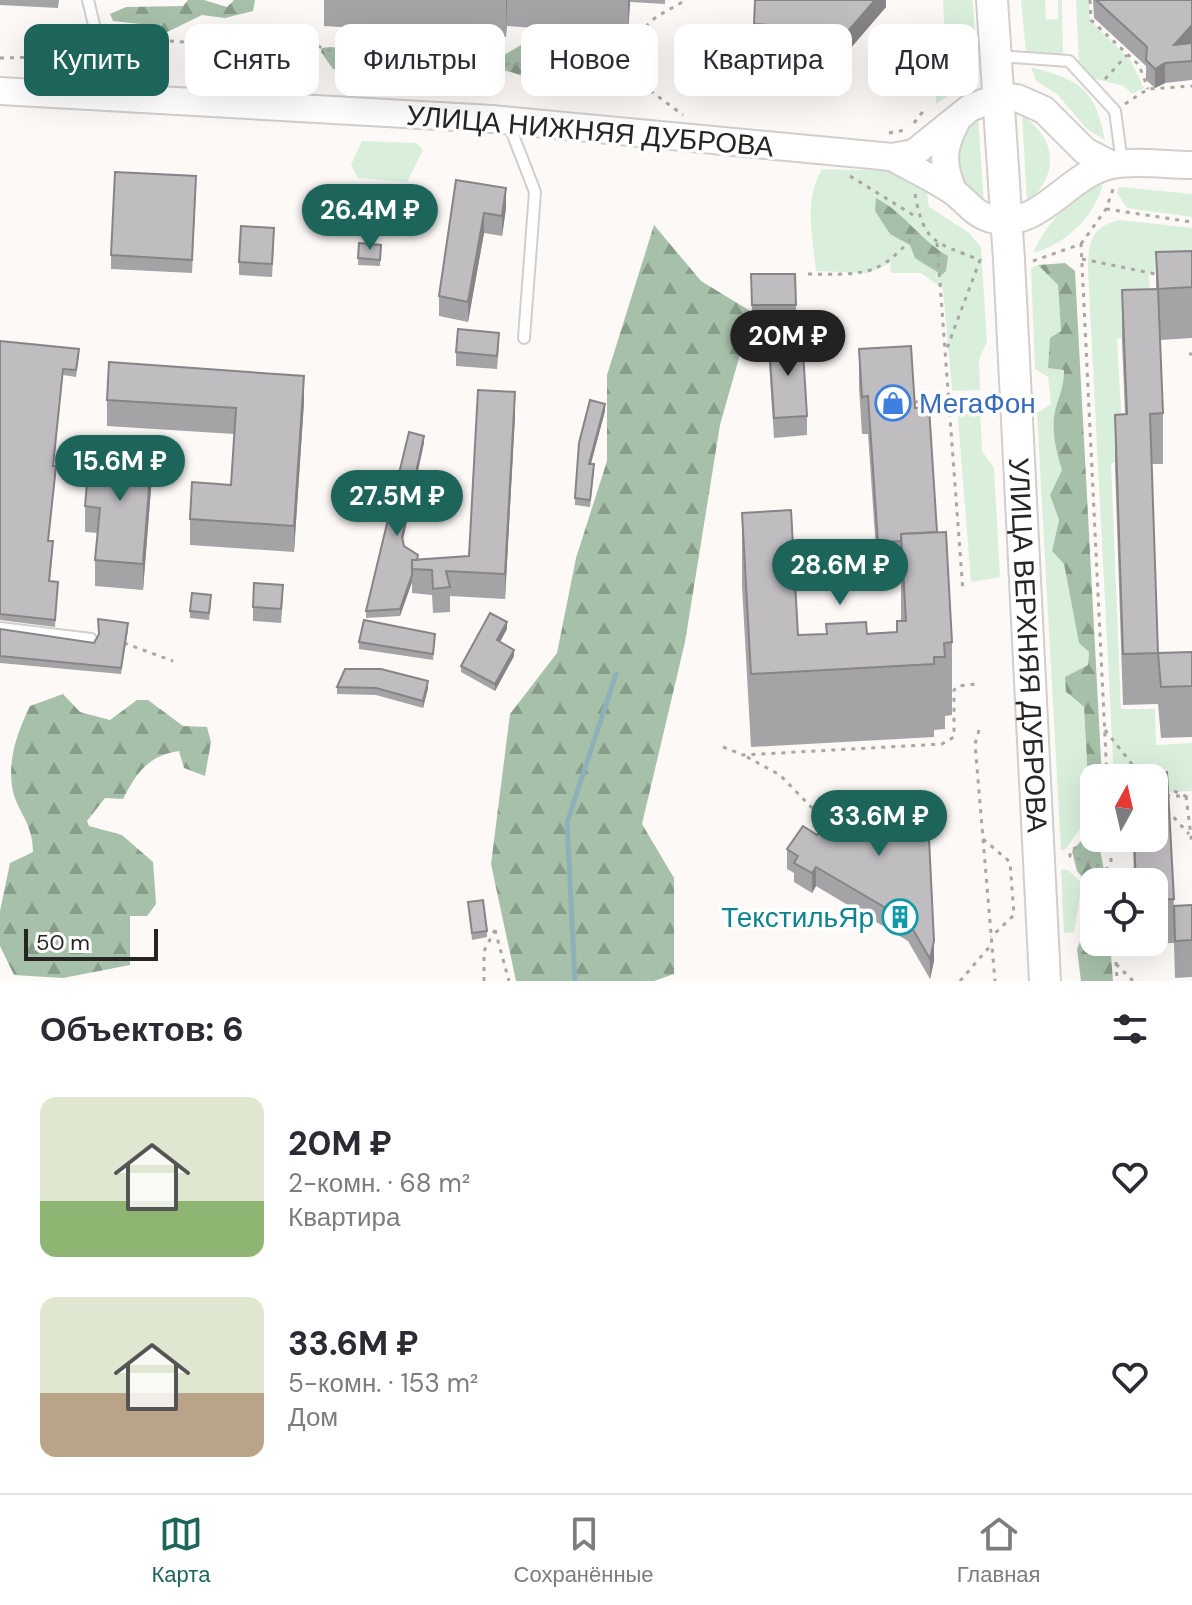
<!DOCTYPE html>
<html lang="ru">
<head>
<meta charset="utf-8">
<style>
  :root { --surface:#fff; --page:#f2f2f3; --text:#2b2b33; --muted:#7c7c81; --line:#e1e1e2; --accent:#1d655b }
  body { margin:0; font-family:"DM Sans",sans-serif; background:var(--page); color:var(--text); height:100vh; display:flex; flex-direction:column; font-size:30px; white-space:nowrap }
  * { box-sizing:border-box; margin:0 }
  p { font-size:26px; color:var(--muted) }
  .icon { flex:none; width:44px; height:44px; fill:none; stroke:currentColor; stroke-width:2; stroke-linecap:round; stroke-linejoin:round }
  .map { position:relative; height:981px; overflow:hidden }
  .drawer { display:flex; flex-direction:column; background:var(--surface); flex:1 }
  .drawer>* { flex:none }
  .hud { position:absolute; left:24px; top:24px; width:1144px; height:72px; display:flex; gap:16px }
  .needle { width:52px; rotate:8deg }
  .controls { position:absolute; left:1080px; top:764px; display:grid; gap:16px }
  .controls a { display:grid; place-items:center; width:88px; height:88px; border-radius:16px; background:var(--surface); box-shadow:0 8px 32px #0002; font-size:40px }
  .scale { position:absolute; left:24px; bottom:20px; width:134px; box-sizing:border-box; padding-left:8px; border:4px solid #272524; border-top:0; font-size:22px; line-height:28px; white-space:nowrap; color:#272524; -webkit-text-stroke:6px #fff; paint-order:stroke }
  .price { position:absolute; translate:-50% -68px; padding:0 18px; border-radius:28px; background:var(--accent); color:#fff; font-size:26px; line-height:52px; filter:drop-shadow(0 2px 4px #0008) }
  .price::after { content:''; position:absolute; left:50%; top:48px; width:24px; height:18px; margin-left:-12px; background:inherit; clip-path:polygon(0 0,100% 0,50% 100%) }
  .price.current { background:#222; color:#fff }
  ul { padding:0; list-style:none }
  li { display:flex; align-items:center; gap:24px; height:200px; padding:0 40px }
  li span { display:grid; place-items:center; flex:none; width:224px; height:160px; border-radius:16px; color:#555 }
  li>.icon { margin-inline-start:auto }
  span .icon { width:96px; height:96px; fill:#fffc; stroke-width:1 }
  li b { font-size:34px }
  h2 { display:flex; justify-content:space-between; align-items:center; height:96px; padding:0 40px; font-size:34px }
  .pill { padding:0 28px; border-radius:16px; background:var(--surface); box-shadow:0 8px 32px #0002; font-size:28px; line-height:72px }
  .pill.current { background:var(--accent); color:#fff }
  .tabs { display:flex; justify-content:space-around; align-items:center; height:112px; border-top:2px solid var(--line); background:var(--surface); font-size:22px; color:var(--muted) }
  .tabs a { display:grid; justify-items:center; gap:4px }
  .tabs .current { color:var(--accent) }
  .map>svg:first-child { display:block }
  .green { fill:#d9efdb }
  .forest { fill:url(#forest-firs) }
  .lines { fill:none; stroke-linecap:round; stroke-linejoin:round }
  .stream { stroke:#8db1b9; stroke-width:5 }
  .service-casing { stroke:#d2cecc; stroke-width:14 }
  .tertiary-casing { stroke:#d2cecc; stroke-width:30 }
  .secondary-casing { stroke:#d2cecc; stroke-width:34 }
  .path { stroke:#a9a6a4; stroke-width:3; stroke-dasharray:4 6; stroke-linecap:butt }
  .service { stroke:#fff; stroke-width:10 }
  .tertiary { stroke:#fff; stroke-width:26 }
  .secondary { stroke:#fff; stroke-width:30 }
  .wall { fill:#a4a3a5 }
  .shaded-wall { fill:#868486 }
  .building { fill:#bfbdc0; stroke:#868486; stroke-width:2 }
  .labels { text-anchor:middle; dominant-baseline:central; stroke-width:7; stroke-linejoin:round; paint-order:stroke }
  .street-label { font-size:28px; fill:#272524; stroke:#fff }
  .shop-label { font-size:28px; fill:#366cbe; stroke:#fff; text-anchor:start }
  .culture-label { font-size:28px; fill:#0d838f; stroke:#fff; text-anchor:end }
</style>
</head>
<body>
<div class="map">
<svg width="1192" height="981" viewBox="0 0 1192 981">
  <defs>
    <pattern id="forest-firs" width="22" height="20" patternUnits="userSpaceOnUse" patternTransform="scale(2)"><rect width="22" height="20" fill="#a7c0aa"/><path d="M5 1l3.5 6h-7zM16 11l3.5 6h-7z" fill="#889c8a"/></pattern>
  </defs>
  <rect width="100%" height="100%" fill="#fdf9f7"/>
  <g class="green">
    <path d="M 943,0 L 973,0 C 975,55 988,72 936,104 L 936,88 L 947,82 Z"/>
    <path d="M 1021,0 L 1045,0 L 1046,20 L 1058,19 L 1058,0 L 1062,0 L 1063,53 L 1044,57 L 1026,53 Z"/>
    <path d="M 1076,0 L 1089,0 L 1090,20 L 1131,61 L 1144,88 L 1132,94 L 1124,86 L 1088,77 L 1079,65 Z"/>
    <path d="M 1031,67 C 1081,81 1095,88 1105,140 L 1087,129 L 1057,94 L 1036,81 Z"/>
    <path d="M 1022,115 C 1057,139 1060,175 1027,202 Z"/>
    <path d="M 978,117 L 984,203 C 951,181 947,143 978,117 Z"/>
    <path d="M 362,141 L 416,143 L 423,150 L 407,182 L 358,178 L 351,165 Z"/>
    <path d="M 822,169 L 894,171 L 926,187 L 929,207 L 968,232 L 981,247 L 987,342 L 979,359 L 980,390 L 952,391 L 943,289 L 921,273 L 891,273 L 890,263 L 868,273 L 816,271 C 813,237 803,201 822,169 Z"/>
    <path d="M 1103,184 C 1095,216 1065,245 1033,253 C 1044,226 1075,190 1103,184 Z"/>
    <path d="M 1119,187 L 1192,194 L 1192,217 L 1127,208 L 1117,193 Z"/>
    <path d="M 1120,220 L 1192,228 L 1192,270 L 1149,273 L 1152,335 L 1117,339 L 1124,462 L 1111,463 L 1121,709 L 1155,709 L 1156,745 L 1192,743 L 1192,791 L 1154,793 L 1154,778 L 1114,778 L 1088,270 C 1088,243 1091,226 1120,220 Z"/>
    <path d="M 1038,265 L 1058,285 L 1061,331 L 1048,367 L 1064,370 C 1064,385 1060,393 1056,407 C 1050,426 1056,451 1062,470 L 1050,495 L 1059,520 L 1052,551 L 1064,564 L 1079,643 L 1089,652 L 1088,665 L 1066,693 L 1084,707 L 1088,780 L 1094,783 L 1094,808 L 1066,849 L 1061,850 L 1037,413 L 1051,404 L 1048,377 L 1035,369 L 1031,268 Z"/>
    <path d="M 980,405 L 982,451 L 994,468 L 1000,577 L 971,582 L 957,406 Z"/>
    <path d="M 1061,869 L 1068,870 L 1082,883 L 1074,932 L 1064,933 Z"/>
  </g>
  <g class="forest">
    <path d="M 188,0 L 204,0 L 227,7 L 234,0 L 255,0 L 253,11 L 225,18 L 202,15 L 161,35 L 149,25 L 113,21 L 110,14 L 126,7 L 183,6 Z"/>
    <path d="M 531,39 L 551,49 L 550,64 C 528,85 528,76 503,70 C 490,67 482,72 470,64 L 476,58 L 506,54 Z"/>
    <path d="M 427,45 L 443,50 L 445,69 L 432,75 L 398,66 L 369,71 L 333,69 L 321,52 L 322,48 L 330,47 L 391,52 Z"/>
    <path d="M 876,198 C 905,213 920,240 948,256 L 946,271 L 942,275 L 915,258 L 910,245 L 890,234 L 875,211 Z"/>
    <path d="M 654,225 L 701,281 L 752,312 L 720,425 L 685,642 L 642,824 L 674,878 L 674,974 L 654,981 L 516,981 L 491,864 L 510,714 L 557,653 L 576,558 L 607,461 L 607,375 Z"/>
    <path d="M 1065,263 L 1075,271 L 1102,778 L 1094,778 L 1094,783 L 1088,780 L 1084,707 L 1066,692 L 1065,677 L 1088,665 L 1089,652 L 1079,643 L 1064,564 L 1052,551 L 1059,520 L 1050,495 L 1062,470 C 1056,451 1050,427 1056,407 C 1060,394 1064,385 1064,370 L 1048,368 L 1050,338 L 1061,331 L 1058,285 L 1038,265 Z"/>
    <path d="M 63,694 L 80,712 L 110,720 L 137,700 L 148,700 L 183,726 L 207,727 L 211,742 L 205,776 L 184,768 L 179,751 C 148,756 137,772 123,799 L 105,798 L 87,821 L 89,826 L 122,835 L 153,862 L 156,904 L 147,916 L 130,916 L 130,965 L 63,978 L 14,975 L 0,946 L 0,911 L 10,863 L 33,852 C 33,821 15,810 12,786 C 8,757 18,731 30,706 Z"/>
    <path d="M 1094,826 L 1094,838 L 1098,838 L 1106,882 L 1094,882 L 1094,942 L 1110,942 L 1113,981 L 1081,981 L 1077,949 L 1085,929 L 1082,916 L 1087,883 L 1077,871 L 1072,851 Z"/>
  </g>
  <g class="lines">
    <path class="stream" d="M 575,981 L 567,823 L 616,674"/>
    <defs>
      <g id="service">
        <path d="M 88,0 L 95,29 L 128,54 L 162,96"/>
        <path d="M 998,56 L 1069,61 L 1115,111 L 1122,163"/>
        <path d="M 508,122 L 535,192 L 524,338"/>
        <path d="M 0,628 L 91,639"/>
      </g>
      <g id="tertiary">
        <path d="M 0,91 L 492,119 L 892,157 L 914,153 L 970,108 L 998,97 L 1017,98 L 1044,110 L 1085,151 L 1112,165"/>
        <path d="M 892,157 C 911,168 933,178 951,190 C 966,200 973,214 991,219 C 1040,231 1066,175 1111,165 C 1136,160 1167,165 1192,165"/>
        <path d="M 953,191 C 942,165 942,148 956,122"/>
      </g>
      <g id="secondary">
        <path id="s1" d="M 992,0 L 1009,260 L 1045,981"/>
      </g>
    </defs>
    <use href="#service" class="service-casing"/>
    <use href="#tertiary" class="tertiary-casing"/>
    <use href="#secondary" class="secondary-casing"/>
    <g class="path">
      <path d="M 1090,0 L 1091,20 L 1139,65 L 1148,89"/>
      <path d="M 130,38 L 197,43 L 291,36 L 349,58 L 459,65 L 536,64 L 571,60 L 580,52 L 632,39 L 656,17 L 686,0"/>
      <path d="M 594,49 L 683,115"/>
      <path d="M 0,58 L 52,57 L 91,41"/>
      <path d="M 1105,79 L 1127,55"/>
      <path d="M 1125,104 L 1148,89 L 1192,86"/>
      <path d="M 914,123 L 924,110"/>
      <path d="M 889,133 L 905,130"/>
      <path d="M 850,176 L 918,218"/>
      <path d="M 915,194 C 924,244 935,242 980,260 L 947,348"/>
      <path d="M 1106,209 L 1192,222"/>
      <path d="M 937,243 L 963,592"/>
      <path d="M 1081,244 L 1106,209 L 1113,189"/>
      <path d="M 1082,259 L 1160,275"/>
      <path d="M 1033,261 L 1081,244 L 1107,778"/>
      <path d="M 808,274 C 869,275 881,276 921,227"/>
      <path d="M 1189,354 L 1192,354"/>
      <path d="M 914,402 L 978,399"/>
      <path d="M 124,643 L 173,661"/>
      <path d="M 979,730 L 975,744 L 995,981"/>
      <path d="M 1105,730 L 1143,778"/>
      <path d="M 723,747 L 743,755 L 942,744 L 954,737 L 954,690 L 958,686 L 976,684"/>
      <path d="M 747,757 L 780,775 L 816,812"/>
      <path d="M 1165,787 L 1192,799"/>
      <path d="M 1166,796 L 1182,796"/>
      <path d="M 1186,796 L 1192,844"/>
      <path d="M 1167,810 L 1189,834"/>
      <path d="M 1094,837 L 1070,851 L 1070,856 L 1111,870"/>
      <path d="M 1110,838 L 1112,882"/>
      <path d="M 983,839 L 1010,862 L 1014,915 L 991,937"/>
      <path d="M 495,930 L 509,981"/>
      <path d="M 1115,942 L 1117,981"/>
      <path d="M 1116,964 L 1133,981"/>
      <path d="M 484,981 L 484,951 L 495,930"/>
      <path d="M 960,981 L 992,944"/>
    </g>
    <use href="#service" class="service"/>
    <use href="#tertiary" class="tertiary"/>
    <use href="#secondary" class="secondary"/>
  </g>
  <g class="wall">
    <path d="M 0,0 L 59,0 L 58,8 L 0,5 Z"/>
    <path d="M 324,0 L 665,0 L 665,4 L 630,2 L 628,35 L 507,26 L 506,37 L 324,26 Z"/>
    <path d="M 886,0 L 886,7 L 849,50 L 846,93 L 799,90 L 801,47 L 754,43 L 754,24 Z"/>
    <path d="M 1093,0 L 1192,0 L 1192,80 L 1165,83 L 1155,88 L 1146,80 L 1146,66 L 1094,18 Z"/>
    <path d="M 456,180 L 506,208 L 502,236 L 484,233 L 468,322 L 439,316 L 439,296 Z"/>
    <path d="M 196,189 L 192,273 L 111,269 L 111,255 Z"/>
    <path d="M 274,241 L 272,277 L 239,275 L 239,262 Z"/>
    <path d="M 359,243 L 381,245 L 380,266 L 358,265 Z"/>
    <path d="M 1192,251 L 1192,338 L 1160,340 L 1163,413 L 1163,464 L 1151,464 L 1158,653 L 1192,652 L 1192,737 L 1161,738 L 1158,704 L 1123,705 L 1115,466 L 1115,415 L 1125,414 L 1122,341 L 1122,290 L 1156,289 L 1156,252 Z"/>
    <path d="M 751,274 L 795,274 L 796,311 L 752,312 Z"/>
    <path d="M 0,341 L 79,356 L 76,377 L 63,375 L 53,466 L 56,473 L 48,541 L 53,548 L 50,581 L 58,582 L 55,627 L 0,620 Z"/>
    <path d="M 769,343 L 807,416 L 807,435 L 774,438 L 769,363 Z"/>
    <path d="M 499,346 L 497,369 L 456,366 L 456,352 Z"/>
    <path d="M 859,349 L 915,408 L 937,532 L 952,642 L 952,715 L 945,716 L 945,729 L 934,730 L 934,737 L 751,747 L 742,586 L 742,513 L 798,635 L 897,632 L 897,621 L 901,621 L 901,579 L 878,580 L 868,434 L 862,434 L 859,387 Z"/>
    <path d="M 107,400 L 304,402 L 294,552 L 190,545 L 190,519 L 231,485 L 234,434 L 107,426 Z"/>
    <path d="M 605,411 L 591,464 L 594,471 L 590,507 L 575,505 L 575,498 Z"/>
    <path d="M 515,416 L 505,599 L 450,596 L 450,612 L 433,613 L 432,595 L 412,593 L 412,582 L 400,616 L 366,618 L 366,611 L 424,443 L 403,540 L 404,546 L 418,559 L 469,556 Z"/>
    <path d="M 152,476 L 143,590 L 95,586 L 95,560 L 98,533 L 85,532 L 85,506 Z"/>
    <path d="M 283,598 L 281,623 L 253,621 L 253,607 Z"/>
    <path d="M 211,602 L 209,620 L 190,618 L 190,611 Z"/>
    <path d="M 0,629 L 94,643 L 128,630 L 121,674 L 0,663 Z"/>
    <path d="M 507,629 L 500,642 L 514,656 L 495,691 L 461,672 L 461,666 Z"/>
    <path d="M 435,640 L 433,660 L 359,649 L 359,642 Z"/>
    <path d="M 337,687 L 428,688 L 423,708 L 376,695 L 337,694 Z"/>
    <path d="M 1167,772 L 1174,906 L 1192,905 L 1192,977 L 1175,978 L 1174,943 L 1137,944 L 1137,942 L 1154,942 L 1154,882 L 1134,882 L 1133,838 L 1154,838 Z"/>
    <path d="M 858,802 L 934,961 L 930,979 L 908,941 L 816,886 L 812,893 L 794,882 L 794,873 L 787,869 L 787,849 L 817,835 L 839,830 Z"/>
    <path d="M 468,902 L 487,931 L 487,937 L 472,940 Z"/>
  </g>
  <g class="shaded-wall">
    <path d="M 506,0 L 507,0 L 506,37 Z"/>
    <path d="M 628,0 L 630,0 L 628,35 Z"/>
    <path d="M 875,0 L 886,0 L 886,7 L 849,50 L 846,93 L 846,73 L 849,30 Z"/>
    <path d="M 1192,25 L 1192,45 L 1174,45 Z"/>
    <path d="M 1165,63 L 1165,83 L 1155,88 L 1155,69 Z"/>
    <path d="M 506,188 L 506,208 L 502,236 L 502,216 Z"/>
    <path d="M 484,213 L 484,233 L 468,322 L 468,302 Z"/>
    <path d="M 304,376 L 304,402 L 294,552 L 294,526 Z"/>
    <path d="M 515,392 L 515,416 L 505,599 L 505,574 Z"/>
    <path d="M 605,404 L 605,411 L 589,470 L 589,464 Z"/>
    <path d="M 424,436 L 424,443 L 402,543 L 402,537 Z"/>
    <path d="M 152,450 L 152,476 L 143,590 L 143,564 Z"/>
    <path d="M 412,575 L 412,582 L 400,616 L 400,609 Z"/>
    <path d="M 507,622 L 507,629 L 497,647 L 497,640 Z"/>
    <path d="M 514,650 L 514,656 L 495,691 L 495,684 Z"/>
    <path d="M 428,681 L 428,688 L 423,708 L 423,701 Z"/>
    <path d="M 816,867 L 816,886 L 812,893 L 812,873 Z"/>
    <path d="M 934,941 L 934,961 L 930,979 L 930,959 Z"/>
  </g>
  <g class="building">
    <path d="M 755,0 L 875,0 L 849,30 L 846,73 L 799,70 L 802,27 L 754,24 Z"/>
    <path d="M 1096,0 L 1192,0 L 1192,25 L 1174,45 L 1192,43 L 1192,61 L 1165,63 L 1155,69 L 1146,60 L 1147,47 Z"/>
    <path d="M 115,172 L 196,176 L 192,260 L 111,255 Z"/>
    <path d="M 456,180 L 506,188 L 502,216 L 484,213 L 468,302 L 439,296 Z"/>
    <path d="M 241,226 L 274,228 L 272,264 L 239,262 Z"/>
    <path d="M 359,243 L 381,245 L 380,260 L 358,258 Z"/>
    <path d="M 1192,251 L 1192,287 L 1158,289 L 1156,252 Z"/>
    <path d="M 751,274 L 795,274 L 796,305 L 752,305 Z"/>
    <path d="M 1158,289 L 1163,413 L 1150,414 L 1158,653 L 1123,654 L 1115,415 L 1127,414 L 1122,290 Z"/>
    <path d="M 458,329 L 499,333 L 497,356 L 456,352 Z"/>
    <path d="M 802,335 L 807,416 L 774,418 L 769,343 L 786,342 L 786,336 Z"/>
    <path d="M 0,341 L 79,349 L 76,370 L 63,369 L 53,466 L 56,466 L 48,541 L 53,541 L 49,581 L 58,582 L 55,620 L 0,614 Z"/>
    <path d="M 911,346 L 915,408 L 929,407 L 937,532 L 901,534 L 901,541 L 878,543 L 868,396 L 862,397 L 859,349 Z"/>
    <path d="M 109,362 L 304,376 L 294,526 L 190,519 L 192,482 L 231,485 L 236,408 L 107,400 Z"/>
    <path d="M 478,390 L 515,392 L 505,574 L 446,571 L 450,587 L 433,589 L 432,570 L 412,569 L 412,560 L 469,556 Z"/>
    <path d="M 590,400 L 605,404 L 589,464 L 594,464 L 590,500 L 575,498 L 579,443 Z"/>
    <path d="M 409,432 L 424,436 L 402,537 L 404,546 L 418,555 L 417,560 L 412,560 L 412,575 L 400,609 L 366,611 Z"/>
    <path d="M 104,446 L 152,450 L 143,564 L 95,560 L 100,508 L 85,506 L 89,460 L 103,461 Z"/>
    <path d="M 791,510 L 798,635 L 827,634 L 826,624 L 866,622 L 867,634 L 897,632 L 897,621 L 906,621 L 901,534 L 946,532 L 952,642 L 944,643 L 945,657 L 934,657 L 934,664 L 751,674 L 742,513 Z"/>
    <path d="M 254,583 L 283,585 L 281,609 L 253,607 Z"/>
    <path d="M 192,593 L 211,595 L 209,613 L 190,611 Z"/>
    <path d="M 490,613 L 507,622 L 497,640 L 514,650 L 495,684 L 461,666 Z"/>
    <path d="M 98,619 L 128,623 L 121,668 L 0,656 L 0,629 L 94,643 L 99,634 Z"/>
    <path d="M 364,620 L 435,634 L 433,654 L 359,642 Z"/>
    <path d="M 1192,652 L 1192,686 L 1161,687 L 1158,653 Z"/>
    <path d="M 345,669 L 381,669 L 428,681 L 423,701 L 376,688 L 337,687 Z"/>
    <path d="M 1167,772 L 1174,899 L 1154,900 L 1154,882 L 1136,882 L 1134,838 L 1154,838 L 1154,778 L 1132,778 L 1132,774 Z"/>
    <path d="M 927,798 L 934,941 L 930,959 L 908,921 L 816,867 L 812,873 L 794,863 L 798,856 L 787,849 L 803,826 L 817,835 L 826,823 L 839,830 L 858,802 Z"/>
    <path d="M 483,900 L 487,931 L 472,933 L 468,902 Z"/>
    <path d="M 1192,905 L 1192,940 L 1175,941 L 1174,906 Z"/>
  </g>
  <defs>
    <symbol id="shop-ring" viewBox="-11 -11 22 22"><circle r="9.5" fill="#fff" stroke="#3f7fe0" stroke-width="1.5"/><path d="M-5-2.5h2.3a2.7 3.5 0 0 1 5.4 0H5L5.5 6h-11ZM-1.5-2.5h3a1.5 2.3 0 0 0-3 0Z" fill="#3f7fe0"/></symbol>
    <symbol id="building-ring" viewBox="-11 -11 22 22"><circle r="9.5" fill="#fff" stroke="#0f9aa8" stroke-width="1.5"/><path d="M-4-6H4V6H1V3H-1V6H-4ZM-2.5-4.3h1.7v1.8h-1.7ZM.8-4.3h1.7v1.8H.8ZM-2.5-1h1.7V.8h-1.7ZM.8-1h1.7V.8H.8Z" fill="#0f9aa8"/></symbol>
  </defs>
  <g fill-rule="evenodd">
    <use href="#shop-ring" x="873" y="383" width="40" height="40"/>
    <use href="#building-ring" x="880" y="897" width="40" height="40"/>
  </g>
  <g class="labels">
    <g class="street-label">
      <text transform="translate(590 131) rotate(5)">УЛИЦА НИЖНЯЯ ДУБРОВА</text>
      <text stroke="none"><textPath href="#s1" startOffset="646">УЛИЦА ВЕРХНЯЯ ДУБРОВА</textPath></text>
    </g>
    <g class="shop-label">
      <text x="919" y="403">МегаФон</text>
    </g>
    <g class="culture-label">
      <text x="874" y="917">ТекстильЯр</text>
    </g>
  </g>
</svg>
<div class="controls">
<a><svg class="needle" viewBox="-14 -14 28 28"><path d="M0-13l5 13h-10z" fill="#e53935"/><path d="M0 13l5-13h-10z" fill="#7c7c81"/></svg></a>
<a><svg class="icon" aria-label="locate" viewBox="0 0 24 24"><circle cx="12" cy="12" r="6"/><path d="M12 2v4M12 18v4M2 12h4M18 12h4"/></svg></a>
</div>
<div class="scale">50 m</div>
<b class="price" style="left:370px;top:252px">26.4M ₽</b>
<b class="price current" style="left:788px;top:378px">20M ₽</b>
<b class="price" style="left:120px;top:503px">15.6M ₽</b>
<b class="price" style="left:397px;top:538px">27.5M ₽</b>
<b class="price" style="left:840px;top:607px">28.6M ₽</b>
<b class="price" style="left:879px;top:858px">33.6M ₽</b>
<div class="hud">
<a class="pill current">Купить</a>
<a class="pill">Снять</a>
<a class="pill">Фильтры</a>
<a class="pill">Новое</a>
<a class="pill">Квартира</a>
<a class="pill">Дом</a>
</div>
</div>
<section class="drawer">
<h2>Объектов: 6<svg class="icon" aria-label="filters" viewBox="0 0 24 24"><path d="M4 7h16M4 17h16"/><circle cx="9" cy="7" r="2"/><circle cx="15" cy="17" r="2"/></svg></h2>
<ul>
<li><span style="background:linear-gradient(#dfe7d0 65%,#8fb573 0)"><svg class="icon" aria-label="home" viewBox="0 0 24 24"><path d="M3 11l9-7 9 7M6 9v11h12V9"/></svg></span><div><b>20M ₽</b><p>2-комн. · 68 m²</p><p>Квартира</p></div><svg class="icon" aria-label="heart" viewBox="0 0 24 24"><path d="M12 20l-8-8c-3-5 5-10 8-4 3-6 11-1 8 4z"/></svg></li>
<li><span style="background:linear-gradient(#dfe7d0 60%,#b9a48a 0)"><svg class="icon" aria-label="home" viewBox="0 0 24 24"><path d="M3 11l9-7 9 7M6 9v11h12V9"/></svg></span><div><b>33.6M ₽</b><p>5-комн. · 153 m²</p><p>Дом</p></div><svg class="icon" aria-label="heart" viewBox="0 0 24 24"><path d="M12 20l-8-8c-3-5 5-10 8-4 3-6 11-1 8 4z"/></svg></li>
</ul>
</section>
<nav class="tabs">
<a class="current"><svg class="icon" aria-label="map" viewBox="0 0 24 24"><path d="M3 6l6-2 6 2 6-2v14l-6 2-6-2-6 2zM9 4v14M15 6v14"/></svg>Карта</a>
<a><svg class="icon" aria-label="saved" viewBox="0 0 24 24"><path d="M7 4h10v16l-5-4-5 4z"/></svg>Сохранённые</a>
<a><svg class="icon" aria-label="home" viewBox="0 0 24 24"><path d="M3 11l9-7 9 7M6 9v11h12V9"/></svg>Главная</a>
</nav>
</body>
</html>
